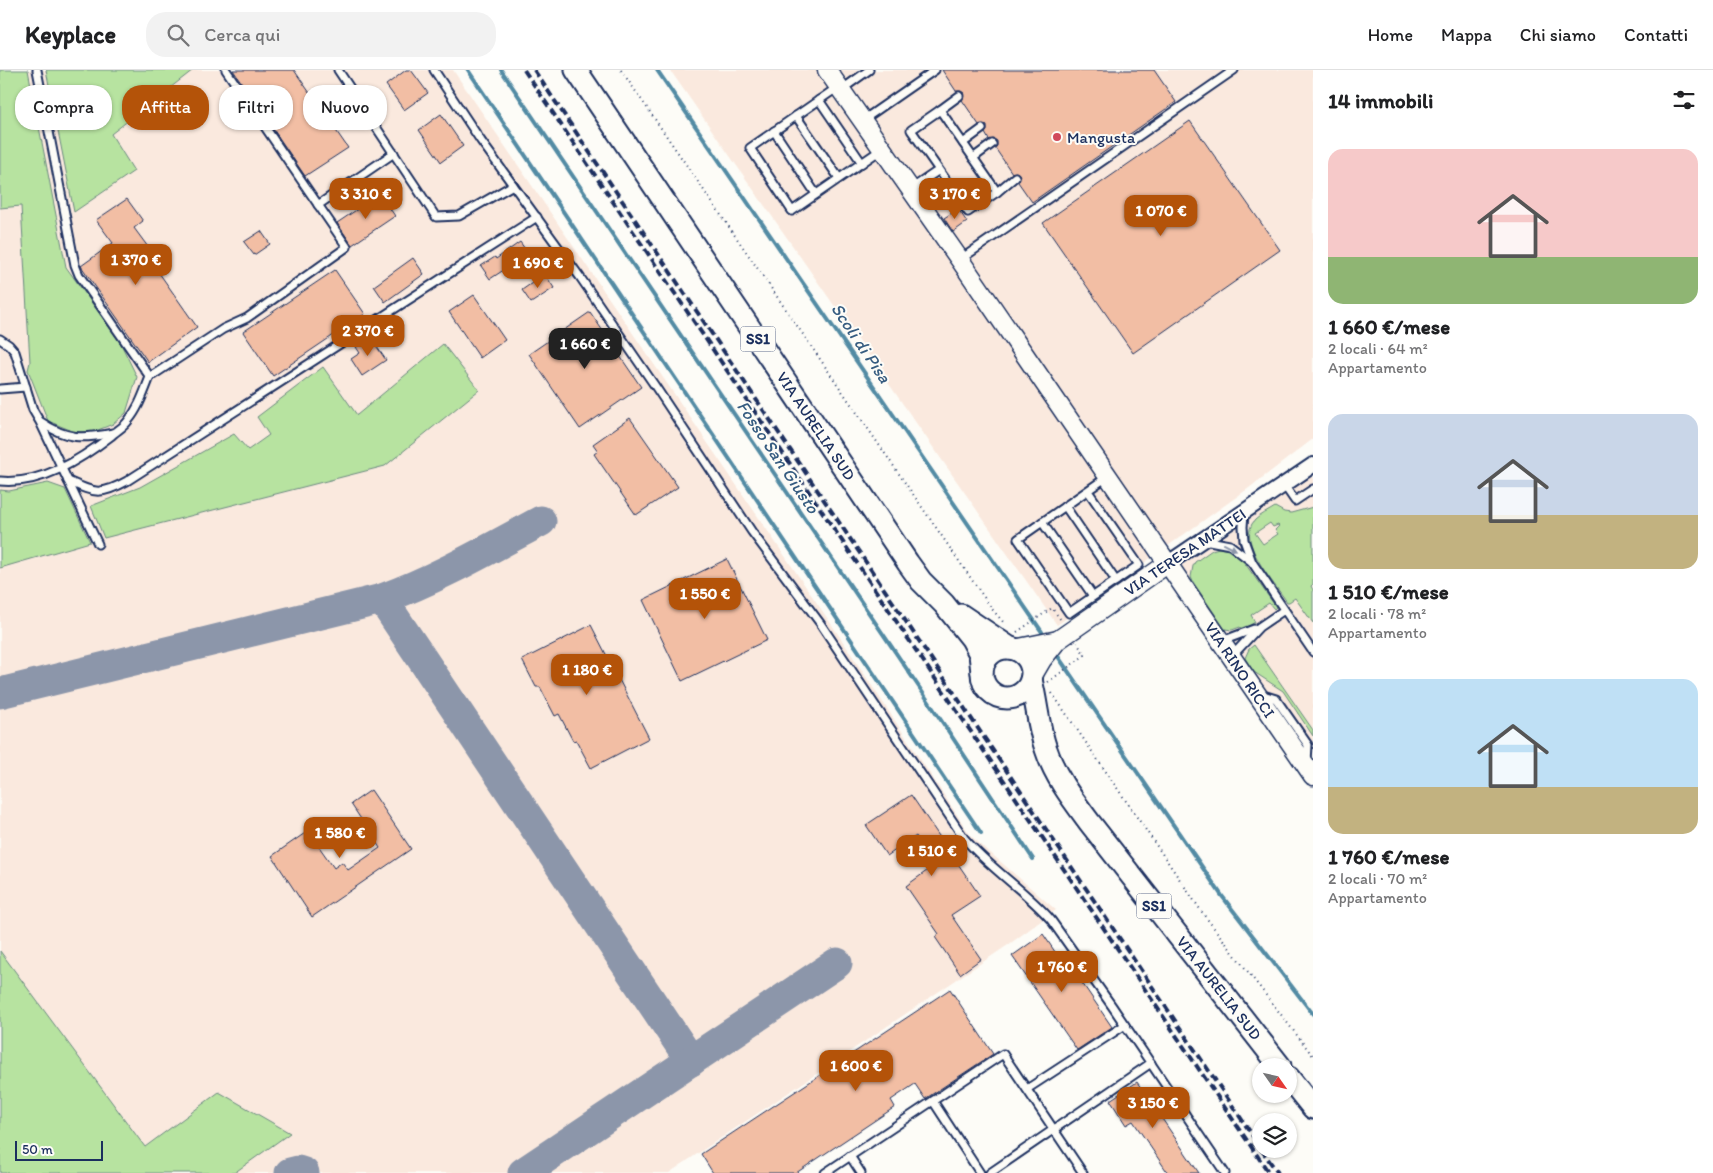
<!DOCTYPE html>
<html lang="it">
<head>
<meta charset="utf-8">
<style>
  :root { --surface:#fff; --page:#f2f2f2; --text:#202124; --muted:#757577; --line:#e0e0e0; --accent:#b45309 }
  body { margin:0; font-family:Itim,sans-serif; background:var(--page); color:var(--text); height:100vh; display:flex; flex-direction:column; font-size:19px; white-space:nowrap }
  * { box-sizing:border-box; margin:0 }
  p { font-size:16px; color:var(--muted) }
  .icon { flex:none; width:28px; height:28px; fill:none; stroke:currentColor; stroke-width:2; stroke-linecap:round; stroke-linejoin:round }
  .map { position:relative; flex:1; overflow:hidden }
  .panel { display:flex; flex-direction:column; background:var(--surface); width:400px }
  .panel>* { flex:none }
  .banner { position:absolute; left:15px; top:15px; width:475px; height:45px; display:flex; gap:10px }
  .needle { width:32px; rotate:124deg }
  .controls { position:absolute; left:1252px; top:988px; display:grid; gap:10px }
  .controls a { display:grid; place-items:center; width:45px; height:45px; border-radius:50%; background:var(--surface); box-shadow:0 1px 4px #0004; font-size:25px }
  .scale { position:absolute; left:15px; bottom:12px; width:88px; box-sizing:border-box; padding-left:5px; border:2px solid #1b2f5e; border-top:0; font-size:14px; line-height:18px; white-space:nowrap; color:#1b2f5e; -webkit-text-stroke:4px #fdfcf7; paint-order:stroke }
  .price { position:absolute; translate:-50% -42px; padding:0 11px; border-radius:10px; background:var(--accent); color:#fff; font-size:16px; line-height:32px; filter:drop-shadow(0 1px 2px #0008) }
  .price::after { content:''; position:absolute; left:50%; top:30px; width:15px; height:11px; margin-left:-8px; background:inherit; clip-path:polygon(0 0,100% 0,50% 100%) }
  .price.active { background:#222; color:#fff }
  ul { padding:0; list-style:none }
  li { display:grid; align-content:center; gap:10px; height:265px; padding:0 15px }
  li span { display:grid; place-items:center; height:155px; border-radius:15px; color:#555 }
  li>.icon { margin-inline-start:auto }
  span .icon { width:90px; height:90px; fill:#fffc; stroke-width:1 }
  li b { font-size:21px }
  h2 { display:flex; justify-content:space-between; align-items:center; height:60px; padding:0 15px; font-size:21px }
  .chip { padding:0 18px; border-radius:20px; background:var(--surface); box-shadow:0 1px 4px #0004; font-size:18px; line-height:45px }
  .chip.active { background:var(--accent); color:#fff }
  header { display:flex; align-items:center; gap:30px; box-sizing:border-box; height:70px; padding:0 25px; background:var(--surface); border-bottom:1px solid var(--line) }
  header strong { font-size:24px }
  nav { display:flex; gap:28px; margin-inline-start:auto; font-size:18px }
  .search { width:350px; height:45px; background:var(--page); display:flex; align-items:center; gap:12px; box-sizing:border-box; padding:0 18px; border-radius:20px; color:var(--muted); font-size:19px }
  main { display:flex; flex:1; min-height:0 }
  .map>svg:first-child { display:block }
  .built { fill:#fae9de }
  .green { fill:#b7e3a0; stroke:#69897f; fill-rule:evenodd }
  .lines { fill:none; stroke-linecap:round; stroke-linejoin:round }
  .stream { stroke:#538ba4; stroke-width:4 }
  .taxiway { stroke:#8c96aa; stroke-width:31 }
  .building { fill:#f2bea4; stroke:#1b2f5e }
  .service-casing { stroke:#1b2f5e; stroke-width:11 }
  .minor-casing { stroke:#1b2f5e; stroke-width:18 }
  .tertiary-casing { stroke:#1b2f5e; stroke-width:21 }
  .primary-casing { stroke:#1b2f5e; stroke-width:25 }
  .path { stroke:#1b2f5e; stroke-width:2; stroke-dasharray:1 4; stroke-linecap:butt }
  .service { stroke:#fdfcf7; stroke-width:7 }
  .minor { stroke:#fdfcf7; stroke-width:14 }
  .tertiary { stroke:#fdfcf7; stroke-width:18 }
  .primary { stroke:#fdfcf7; stroke-width:21 }
  .rail { stroke:#1b2f5e; stroke-width:4; stroke-dasharray:8 4; stroke-linecap:butt }
  .oneway { fill:#8c96aa }
  .poi-dot { fill:#d1495b; stroke:#fdfcf7; stroke-width:2 }
  .labels { text-anchor:middle; dominant-baseline:central; stroke-width:4; stroke-linejoin:round; paint-order:stroke }
  .shield { fill:#fdfcf7; stroke:#5f6c8c; stroke-width:1 }
  .shield-label { font-size:15px; font-weight:bold; fill:#1b2f5e }
  .poi-label { font-size:16px; fill:#1b2f5e; stroke:#fdfcf7; text-anchor:start }
  .street-label { font-size:16px; fill:#1b2f5e; stroke:#fdfcf7 }
  .water-label { font-size:18px; font-style:italic; fill:#375d81; stroke:#fdfcf7 }
</style>
</head>
<body>
<header>
<strong>Keyplace</strong>
<div class="search"><svg class="icon" aria-label="search" viewBox="0 0 24 24"><circle cx="10" cy="10" r="6"/><path d="M15 15l6 6"/></svg>Cerca qui</div>
<nav><a>Home</a><a>Mappa</a><a>Chi siamo</a><a>Contatti</a></nav>
</header>
<main>
<div class="map">
<svg width="1313" height="1103" viewBox="0 0 1313 1103">
  <rect width="100%" height="100%" fill="#fdfcf7"/>
  <filter id="ink" filterUnits="userSpaceOnUse"><feTurbulence type="fractalNoise" baseFrequency=".02" numOctaves="2"/><feDisplacementMap in="SourceGraphic" scale="10" xChannelSelector="R" yChannelSelector="G"/><feConvolveMatrix kernelMatrix="1 2 1 2 8 2 1 2 1" color-interpolation-filters="sRGB"/></filter>
  <g filter="url(#ink)">
    <g class="built">
      <path d="M 0,0 L 453,0 L 834,558 L 971,766 L 1056,840 L 1008,875 L 669,1103 L 0,1103 Z"/>
      <path d="M 670,0 L 1313,0 L 1313,369 L 1249,418 L 1057,555 Z"/>
      <path d="M 1313,405 L 1313,693 L 1179,497 Z"/>
    </g>
    <g class="green">
      <path d="M 0,0 L 28,0 L 66,197 L 120,272 L 137,307 L 126,343 L 113,354 L 93,362 L 75,362 L 48,351 L 28,300 L 30,292 L 21,136 L 0,138 Z"/>
      <path d="M 46,0 L 193,0 L 111,64 L 134,101 L 74,142 Z"/>
      <path d="M 443,274 L 479,320 L 385,396 L 104,468 L 91,436 L 140,417 L 234,364 L 248,380 L 269,365 L 257,347 L 323,297 L 357,345 Z"/>
      <path d="M 48,413 L 65,419 L 90,472 L 0,498 L 0,420 L 9,421 Z"/>
      <path d="M 1275,437 L 1284,442 L 1291,443 L 1313,437 L 1313,514 L 1311,516 L 1313,520 L 1313,553 L 1295,528 L 1289,532 L 1287,532 C 1275,514 1235,470 1255,450 C 1260,445 1269,441 1275,437 ZM 1270,453 L 1273,457 L 1278,455 L 1279,456 L 1275,460 L 1278,464 L 1263,474 L 1255,463 Z"/>
      <path d="M 1219,478 L 1230,480 L 1239,485 L 1276,537 L 1274,539 L 1269,533 L 1251,545 L 1255,552 L 1242,560 L 1240,557 L 1232,560 L 1225,559 L 1193,512 L 1191,507 L 1193,496 L 1195,492 L 1212,480 Z"/>
      <path d="M 1254,575 L 1313,660 L 1313,666 L 1283,621 L 1254,602 L 1245,588 L 1249,579 Z"/>
      <path d="M 0,881 L 145,1077 L 219,1022 L 290,1063 L 234,1103 L 0,1103 Z"/>
    </g>
    <g class="lines">
      <g class="stream">
        <path d="M 468,0 L 981,763"/>
        <path d="M 501,0 L 923,623 L 1033,789"/>
        <path d="M 657,0 L 1042,562"/>
        <path d="M 1055,582 L 1222,826 L 1313,944"/>
      </g>
      <g class="taxiway">
        <path d="M 382,529 L 691,991"/>
        <path d="M 0,623 L 382,529 C 437,509 489,479 541,451"/>
        <path d="M 290,1103 L 298,1101 L 304,1103"/>
        <path d="M 523,1103 L 837,893"/>
      </g>
    </g>
    <g class="building">
      <path d="M 233,0 L 294,0 L 348,78 L 305,106 Z"/>
      <path d="M 406,0 L 411,0 L 428,23 L 404,40 L 386,15 Z"/>
      <path d="M 942,0 L 1154,0 L 1176,32 L 1032,132 L 1018,112 L 1020,108 L 1019,104 L 1016,102 L 1012,103 L 995,78 L 997,76 L 997,71 L 994,69 L 989,70 L 985,63 L 987,61 L 987,56 L 984,54 L 979,55 L 962,30 L 964,23 L 961,21 L 956,21 Z"/>
      <path d="M 441,44 L 463,76 L 441,92 L 419,60 Z"/>
      <path d="M 1190,51 L 1280,180 L 1133,283 L 1043,153 Z"/>
      <path d="M 380,124 L 395,146 L 352,175 L 337,153 Z"/>
      <path d="M 127,129 L 143,151 L 134,158 L 148,177 L 143,180 L 197,257 L 148,292 L 81,196 L 113,173 L 96,150 Z"/>
      <path d="M 958,139 L 967,152 L 953,162 L 944,148 Z"/>
      <path d="M 261,161 L 270,174 L 254,185 L 244,172 Z"/>
      <path d="M 520,172 L 530,186 L 518,194 L 516,192 L 490,209 L 481,196 L 495,187 L 496,189 Z"/>
      <path d="M 413,188 L 424,204 L 385,232 L 374,216 Z"/>
      <path d="M 335,200 L 365,244 L 273,306 L 243,262 Z"/>
      <path d="M 545,204 L 554,218 L 531,233 L 522,220 Z"/>
      <path d="M 474,225 L 505,270 L 480,288 L 449,242 Z"/>
      <path d="M 590,242 L 641,317 L 580,359 L 529,284 Z"/>
      <path d="M 370,267 L 386,290 L 362,306 L 351,289 L 360,283 L 356,277 Z"/>
      <path d="M 630,348 L 678,417 L 636,445 L 594,384 L 598,381 L 593,374 Z"/>
      <path d="M 727,489 L 767,570 L 682,611 L 643,530 Z"/>
      <path d="M 591,555 L 649,668 L 591,698 L 576,670 L 573,671 L 559,644 L 555,646 L 540,617 L 536,617 L 522,590 Z"/>
      <path d="M 371,720 L 411,779 L 312,847 L 272,786 L 308,761 L 334,798 L 342,792 L 348,800 L 380,778 L 351,734 Z"/>
      <path d="M 911,725 L 980,826 L 951,845 L 981,889 L 960,904 L 935,867 L 939,864 L 906,816 L 935,795 L 916,766 L 887,786 L 866,755 Z"/>
      <path d="M 1043,864 L 1070,904 L 1076,904 L 1112,957 L 1077,980 L 1012,886 Z"/>
      <path d="M 950,919 L 993,984 L 925,1029 L 915,1014 L 891,1030 L 895,1037 L 796,1103 L 713,1103 L 701,1084 Z"/>
      <path d="M 1137,1012 L 1199,1103 L 1168,1103 L 1133,1051 L 1126,1055 L 1110,1030 Z"/>
    </g>
    <g class="lines">
      <defs>
        <g id="service">
          <path d="M 37,0 L 75,195 L 79,205 L 150,307 L 223,259 L 247,248 L 347,177 L 226,0"/>
          <path d="M 338,0 L 436,147 L 459,146 L 513,115"/>
          <path d="M 434,0 L 481,71 L 580,207 L 655,316 L 752,462 L 820,553 L 964,768 C 990,799 1025,820 1051,850 L 1112,936 L 1225,1103"/>
          <path d="M 838,17 L 750,78 L 792,141 L 882,79"/>
          <path d="M 841,20 L 869,0"/>
          <path d="M 819,30 L 862,93"/>
          <path d="M 940,40 L 959,26"/>
          <path d="M 796,46 L 839,108"/>
          <path d="M 863,50 L 935,0"/>
          <path d="M 774,61 L 816,124"/>
          <path d="M 963,73 L 982,59"/>
          <path d="M 973,88 L 992,74"/>
          <path d="M 911,119 L 939,100 L 968,142 L 997,122 L 940,40 L 911,60 L 939,100"/>
          <path d="M 997,122 L 1015,107"/>
          <path d="M 318,135 L 394,83"/>
          <path d="M 961,189 L 1234,0"/>
          <path d="M 0,269 L 9,275 L 15,282 L 33,340 L 40,352 L 98,474"/>
          <path d="M 0,319 L 26,317"/>
          <path d="M 41,352 C 67,370 83,369 113,363"/>
          <path d="M 0,411 C 41,415 80,390 111,366 C 116,361 124,357 128,351 C 139,338 144,322 150,307"/>
          <path d="M 68,411 C 95,423 100,426 127,411 L 537,147"/>
          <path d="M 1284,415 L 1295,431 L 1313,419"/>
          <path d="M 1088,421 L 1139,495 L 1069,543 L 1018,469 L 1107,407"/>
          <path d="M 1065,436 L 1116,511"/>
          <path d="M 1244,443 L 1243,457 L 1244,470 L 1252,492 L 1313,582"/>
          <path d="M 1042,452 L 1093,526"/>
          <path d="M 1204,470 L 1230,475 L 1252,492"/>
          <path d="M 1222,571 L 1254,559"/>
          <path d="M 1232,586 L 1259,557 L 1284,540"/>
          <path d="M 1260,624 L 1276,629 L 1308,675 L 1307,692"/>
          <path d="M 1027,1019 L 1125,955"/>
          <path d="M 933,1031 L 980,1103"/>
          <path d="M 850,1086 L 861,1103"/>
          <path d="M 825,1103 L 1003,984 L 1083,1103"/>
          <path d="M 990,1103 L 1151,993"/>
        </g>
        <path id="minor" d="M 1167,494 L 1313,395"/>
        <g id="tertiary">
          <path d="M 827,0 L 960,190 L 1313,706"/>
          <path d="M 1014,579 L 1058,570"/>
          <path d="M 1032,607 L 1042,590 L 1058,570 L 1167,494"/>
        </g>
        <g id="primary">
          <path d="M 576,0 L 908,493 L 921,511 L 944,534 L 972,569 L 980,584 L 982,602"/>
          <path d="M 961,545 L 1010,578"/>
          <circle cx="1007" cy="603" r="25"/>
          <path d="M 1031,610 C 1037,633 1038,657 1046,679 C 1055,707 1073,730 1090,753 L 1280,996"/>
          <path d="M 1289,1008 L 1313,1038"/>
        </g>
      </defs>
      <use href="#service" class="service-casing"/>
      <use href="#minor" class="minor-casing"/>
      <use href="#tertiary" class="tertiary-casing"/>
      <use href="#primary" class="primary-casing"/>
      <g class="path">
        <path d="M 621,0 L 992,539 L 1004,553"/>
        <path d="M 1017,562 L 1052,538 L 1061,550"/>
        <path d="M 1048,612 L 1085,585 L 1077,573"/>
        <path d="M 1052,623 L 1204,845 L 1313,986"/>
      </g>
      <use href="#service" class="service"/>
      <use href="#minor" class="minor"/>
      <use href="#tertiary" class="tertiary"/>
      <use href="#primary" class="primary"/>
      <g class="rail">
        <path d="M 524,0 L 1269,1103"/>
        <path d="M 534,0 L 1261,1078"/>
        <path d="M 1261,1079 L 1278,1103"/>
      </g>
    </g>
    <defs><path id="oneway-solid" d="M-6-.8H1V-3.2L6.5 0L1 3.2V.8H-6Z" transform="scale(1.25)"/></defs>
    <use class="oneway" href="#oneway-solid" transform="translate(1230 477) rotate(26)"/>
  </g>
  <circle class="poi-dot" cx="1057" cy="67" r="5"/>
  <g class="labels">
    <g class="shield">
      <rect x="740.5" y="256.5" width="35" height="25" rx="4"/>
      <rect x="1136.5" y="823.5" width="35" height="25" rx="4"/>
    </g>
    <g class="shield-label">
      <text x="758" y="269">SS1</text>
      <text x="1154" y="836">SS1</text>
    </g>
    <g class="poi-label">
      <text x="1067" y="67">Mangusta</text>
    </g>
    <g class="street-label">
      <text transform="translate(816 356) rotate(56)">VIA AURELIA SUD</text>
      <text transform="translate(1185 482) rotate(-34)">VIA TERESA MATTEI</text>
      <text transform="translate(1240 600) rotate(56)">VIA RINO RICCI</text>
      <text transform="translate(1219 918) rotate(52)">VIA AURELIA SUD</text>
    </g>
    <g class="water-label">
      <text transform="translate(861 273) rotate(56)">Scoli di Pisa</text>
      <text transform="translate(778 387) rotate(56)">Fosso San Giusto</text>
    </g>
  </g>
</svg>
<div class="controls">
<a><svg class="needle" viewBox="-14 -14 28 28"><path d="M0-13l5 13h-10z" fill="#e53935"/><path d="M0 13l5-13h-10z" fill="#757577"/></svg></a>
<a><svg class="icon" aria-label="layers" viewBox="0 0 24 24"><path d="M12 4l9 5-9 5-9-5zM3 14l9 5 9-5"/></svg></a>
</div>
<div class="scale">50 m</div>
<b class="price" style="left:366px;top:150px">3 310 €</b>
<b class="price" style="left:955px;top:150px">3 170 €</b>
<b class="price" style="left:1161px;top:167px">1 070 €</b>
<b class="price" style="left:136px;top:216px">1 370 €</b>
<b class="price" style="left:538px;top:219px">1 690 €</b>
<b class="price" style="left:368px;top:287px">2 370 €</b>
<b class="price active" style="left:585px;top:300px">1 660 €</b>
<b class="price" style="left:705px;top:550px">1 550 €</b>
<b class="price" style="left:587px;top:626px">1 180 €</b>
<b class="price" style="left:340px;top:789px">1 580 €</b>
<b class="price" style="left:932px;top:807px">1 510 €</b>
<b class="price" style="left:1062px;top:923px">1 760 €</b>
<b class="price" style="left:856px;top:1022px">1 600 €</b>
<b class="price" style="left:1153px;top:1059px">3 150 €</b>
<div class="banner">
<a class="chip">Compra</a>
<a class="chip active">Affitta</a>
<a class="chip">Filtri</a>
<a class="chip">Nuovo</a>
</div>
</div>
<section class="panel">
<h2>14 immobili<svg class="icon" aria-label="filters" viewBox="0 0 24 24"><path d="M4 7h16M4 17h16"/><circle cx="9" cy="7" r="2"/><circle cx="15" cy="17" r="2"/></svg></h2>
<ul>
<li><span style="background:linear-gradient(#f6c9c9 70%,#8fb573 0)"><svg class="icon" aria-label="home" viewBox="0 0 24 24"><path d="M3 11l9-7 9 7M6 9v11h12V9"/></svg></span><div><b>1 660 €/mese</b><p>2 locali · 64 m²</p><p>Appartamento</p></div></li>
<li><span style="background:linear-gradient(#c9d6e8 65%,#c2b280 0)"><svg class="icon" aria-label="home" viewBox="0 0 24 24"><path d="M3 11l9-7 9 7M6 9v11h12V9"/></svg></span><div><b>1 510 €/mese</b><p>2 locali · 78 m²</p><p>Appartamento</p></div></li>
<li><span style="background:linear-gradient(#bfe0f5 70%,#c2b280 0)"><svg class="icon" aria-label="home" viewBox="0 0 24 24"><path d="M3 11l9-7 9 7M6 9v11h12V9"/></svg></span><div><b>1 760 €/mese</b><p>2 locali · 70 m²</p><p>Appartamento</p></div></li>
</ul>
</section>
</main>
</body>
</html>
